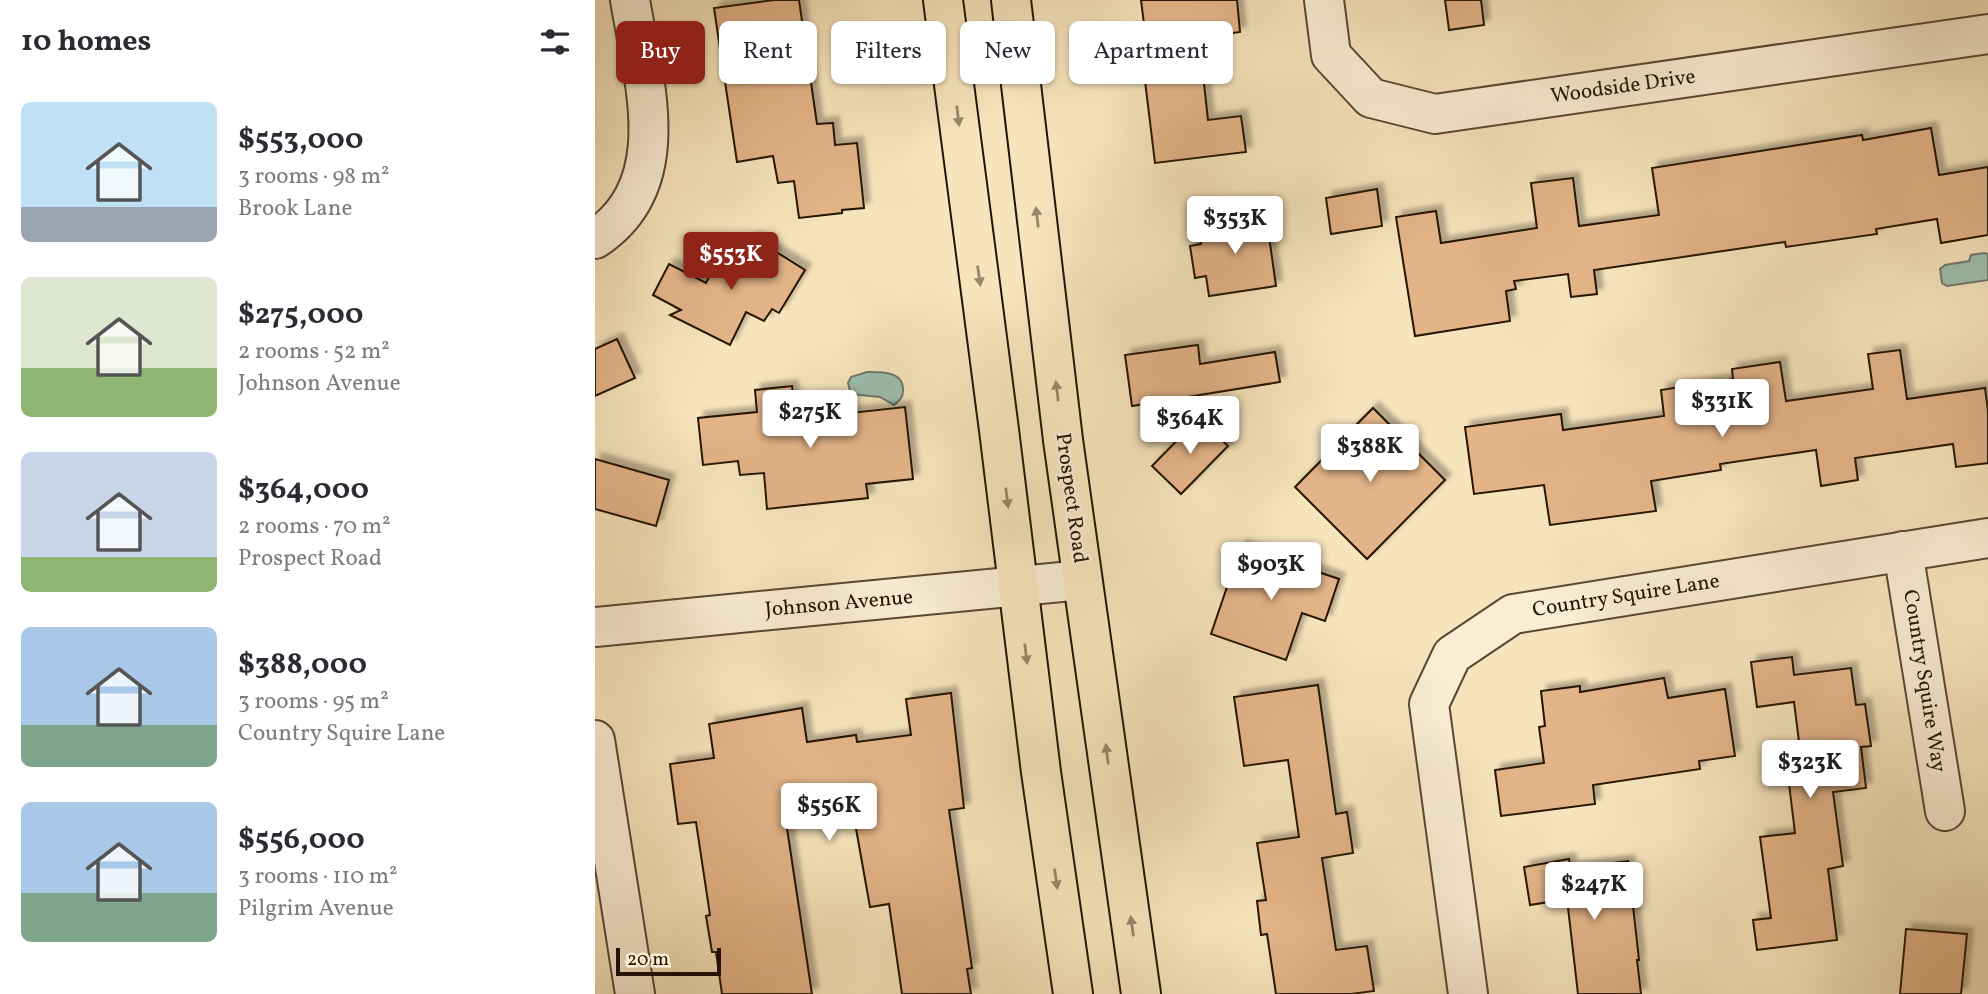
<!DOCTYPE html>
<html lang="en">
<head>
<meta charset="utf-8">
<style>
  :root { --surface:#fff; --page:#f2f2f3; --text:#2b2b33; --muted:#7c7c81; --accent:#8f2418 }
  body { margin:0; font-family:Vollkorn,serif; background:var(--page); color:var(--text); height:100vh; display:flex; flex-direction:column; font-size:26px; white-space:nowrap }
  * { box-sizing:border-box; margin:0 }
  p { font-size:23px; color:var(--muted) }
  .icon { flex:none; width:38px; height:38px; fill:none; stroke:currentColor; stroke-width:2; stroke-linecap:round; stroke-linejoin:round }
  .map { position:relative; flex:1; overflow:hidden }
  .details { display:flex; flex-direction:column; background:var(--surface); width:595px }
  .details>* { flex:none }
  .banner { position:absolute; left:21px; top:21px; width:665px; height:63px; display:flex; gap:14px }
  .scale { position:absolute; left:21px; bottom:18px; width:105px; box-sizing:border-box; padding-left:7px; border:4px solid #251305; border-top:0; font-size:19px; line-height:24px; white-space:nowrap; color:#251305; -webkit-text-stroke:5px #f9edd3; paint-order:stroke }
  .price { position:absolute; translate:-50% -60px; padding:0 16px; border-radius:7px; background:#fff; color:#222; font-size:23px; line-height:46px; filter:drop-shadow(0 2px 4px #0008) }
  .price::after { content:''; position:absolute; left:50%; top:42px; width:21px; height:16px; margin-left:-10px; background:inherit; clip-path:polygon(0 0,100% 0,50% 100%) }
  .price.active { background:var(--accent); color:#fff }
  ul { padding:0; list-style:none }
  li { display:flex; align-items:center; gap:21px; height:175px; padding:0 21px }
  li span { display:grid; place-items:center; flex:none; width:196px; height:140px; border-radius:10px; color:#555 }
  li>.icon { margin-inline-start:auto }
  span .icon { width:84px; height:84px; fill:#fffc; stroke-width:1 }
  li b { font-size:30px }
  h2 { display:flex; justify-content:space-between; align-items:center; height:84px; padding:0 21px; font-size:30px }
  .tag { padding:0 24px; border-radius:10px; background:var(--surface); box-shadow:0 2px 5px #0004; font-size:24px; line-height:63px }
  .tag.active { background:var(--accent); color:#fff }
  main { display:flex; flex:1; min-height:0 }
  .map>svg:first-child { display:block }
  .water { fill:#9dbfaf; stroke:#6d7a6b; stroke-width:2 }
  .building { fill:#e3b488; stroke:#251305; stroke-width:2; filter:url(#shadow) }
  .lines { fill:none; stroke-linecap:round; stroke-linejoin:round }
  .minor-casing { stroke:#594733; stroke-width:42 }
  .tertiary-casing { stroke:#594733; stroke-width:42 }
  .primary-casing { stroke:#251305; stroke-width:42 }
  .minor { stroke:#f9edd3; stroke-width:38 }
  .tertiary { stroke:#f9edd3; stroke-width:38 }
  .primary { stroke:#f6e4bc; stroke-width:38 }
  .oneway { fill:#98866a }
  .labels { text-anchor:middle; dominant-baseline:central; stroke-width:5; stroke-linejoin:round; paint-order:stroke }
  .street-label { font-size:21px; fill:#251305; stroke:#f9edd3 }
</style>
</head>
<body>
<main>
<section class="details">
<h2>10 homes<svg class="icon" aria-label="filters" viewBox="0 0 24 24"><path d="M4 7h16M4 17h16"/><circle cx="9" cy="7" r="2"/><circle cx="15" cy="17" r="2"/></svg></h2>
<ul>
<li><span style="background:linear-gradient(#bfe0f5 75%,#9aa5b1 0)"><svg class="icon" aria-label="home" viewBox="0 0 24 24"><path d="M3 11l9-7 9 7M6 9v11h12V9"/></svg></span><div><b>$553,000</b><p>3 rooms · 98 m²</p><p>Brook Lane</p></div></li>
<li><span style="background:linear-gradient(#dfe7d0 65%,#8fb573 0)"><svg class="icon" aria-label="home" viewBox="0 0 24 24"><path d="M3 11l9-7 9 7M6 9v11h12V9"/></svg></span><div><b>$275,000</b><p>2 rooms · 52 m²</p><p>Johnson Avenue</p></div></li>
<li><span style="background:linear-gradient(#c9d6e8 75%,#8fb573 0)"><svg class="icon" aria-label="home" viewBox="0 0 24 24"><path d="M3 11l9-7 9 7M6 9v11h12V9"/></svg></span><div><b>$364,000</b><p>2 rooms · 70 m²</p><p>Prospect Road</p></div></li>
<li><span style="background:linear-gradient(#a9c7e8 70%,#7fa58c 0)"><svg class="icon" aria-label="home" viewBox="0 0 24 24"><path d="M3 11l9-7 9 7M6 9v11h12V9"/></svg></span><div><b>$388,000</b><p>3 rooms · 95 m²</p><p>Country Squire Lane</p></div></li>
<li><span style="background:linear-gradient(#a9c7e8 65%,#7fa58c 0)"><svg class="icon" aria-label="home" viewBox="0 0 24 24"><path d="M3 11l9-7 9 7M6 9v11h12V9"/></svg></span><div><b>$556,000</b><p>3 rooms · 110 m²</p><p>Pilgrim Avenue</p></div></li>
</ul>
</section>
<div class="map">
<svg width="1393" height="994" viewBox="0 0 1393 994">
  <defs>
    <filter id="shadow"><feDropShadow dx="6" dy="-6" stdDeviation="2" flood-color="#0004"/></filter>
  </defs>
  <rect width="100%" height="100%" fill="#f6e4bc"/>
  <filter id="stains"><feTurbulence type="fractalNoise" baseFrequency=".00286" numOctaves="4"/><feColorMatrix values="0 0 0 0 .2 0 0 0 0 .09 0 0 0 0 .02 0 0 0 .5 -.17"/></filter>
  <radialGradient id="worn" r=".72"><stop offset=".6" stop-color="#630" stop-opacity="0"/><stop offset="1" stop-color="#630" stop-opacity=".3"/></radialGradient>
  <g class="water">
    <path d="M 1389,253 L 1393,254 L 1393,280 L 1352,286 L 1347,283 L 1345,269 L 1350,265 L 1374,261 L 1376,255 Z"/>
    <path d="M 272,372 C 286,372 309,371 308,391 C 308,398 304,401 299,405 L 285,397 L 256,394 L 253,383 L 256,377 Z"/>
  </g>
  <g class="building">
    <path d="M 179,0 L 204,0 L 222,124 L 238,123 L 240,145 L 262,143 L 269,208 L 247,210 L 247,213 L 204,218 L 199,181 L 183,183 L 178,156 L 142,162 L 119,8 Z"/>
    <path d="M 546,0 L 642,0 L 645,32 L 604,38 L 613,120 L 646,116 L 651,152 L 560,163 L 550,81 L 556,80 Z"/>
    <path d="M 850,0 L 886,0 L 889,25 L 854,30 Z"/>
    <path d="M 1336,128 L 1344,175 L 1393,167 L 1393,235 L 1346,243 L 1342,219 L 1281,229 L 1282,234 L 1191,247 L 1190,242 L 999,270 L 1002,294 L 976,297 L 973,274 L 919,281 L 921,289 L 911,291 L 915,321 L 820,336 L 801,217 L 841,211 L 846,243 L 942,228 L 936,183 L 978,178 L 984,226 L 1064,215 L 1057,168 L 1267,135 L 1268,140 Z"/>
    <path d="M 782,189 L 787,226 L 736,234 L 731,198 Z"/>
    <path d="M 671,215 L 681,286 L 614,296 L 611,276 L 600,278 L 595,246 L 606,244 L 604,225 Z"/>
    <path d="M 159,238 L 210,270 L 184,313 L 177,309 L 169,321 L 151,312 L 135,345 L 75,315 L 86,310 L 58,295 L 74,264 L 111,283 L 118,269 L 135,278 Z"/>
    <path d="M 22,339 L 40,378 L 0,396 L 0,349 Z"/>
    <path d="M 603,345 L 605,364 L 680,352 L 685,382 L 537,406 L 530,355 Z"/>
    <path d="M 1305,350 L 1312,399 L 1390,388 L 1393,411 L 1393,463 L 1361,467 L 1358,444 L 1260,458 L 1263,480 L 1226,486 L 1221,450 L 1125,464 L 1126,470 L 1056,481 L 1061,511 L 955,525 L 949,485 L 879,494 L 870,427 L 966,414 L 968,430 L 1069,416 L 1066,390 L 1138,379 L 1137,369 L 1185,362 L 1191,401 L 1278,389 L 1273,354 Z"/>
    <path d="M 197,386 L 201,419 L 310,407 L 318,479 L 271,484 L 273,498 L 172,509 L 169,473 L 145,475 L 143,461 L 108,465 L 103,418 L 162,412 L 160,390 Z"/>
    <path d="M 778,408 L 850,480 L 772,559 L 700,487 Z"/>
    <path d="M 604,418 L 633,446 L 586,494 L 557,466 Z"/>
    <path d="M 0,459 L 74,480 L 61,526 L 0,509 Z"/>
    <path d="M 646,546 L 744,579 L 730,621 L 707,613 L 691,660 L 616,634 Z"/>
    <path d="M 1197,657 L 1199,675 L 1256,668 L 1261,705 L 1270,704 L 1276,746 L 1266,747 L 1271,788 L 1238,792 L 1248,866 L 1233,869 L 1242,940 L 1162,950 L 1158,920 L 1176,918 L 1165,837 L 1200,833 L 1192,767 L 1207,766 L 1199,702 L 1162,707 L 1156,662 Z"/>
    <path d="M 1069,678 L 1073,698 L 1130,689 L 1140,756 L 1104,761 L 1105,769 L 998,785 L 1000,804 L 906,816 L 900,770 L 949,763 L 944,727 L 950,726 L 946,691 L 985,686 L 985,692 Z"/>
    <path d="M 723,685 L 741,814 L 752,812 L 758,853 L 727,858 L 741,950 L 772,946 L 779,991 L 756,994 L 681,994 L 672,934 L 666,935 L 662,901 L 671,900 L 662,843 L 704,837 L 693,760 L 649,766 L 639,697 Z"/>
    <path d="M 356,693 L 369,808 L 354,810 L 377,968 L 372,969 L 376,994 L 307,994 L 294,904 L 275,907 L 257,806 L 190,815 L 217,994 L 127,994 L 121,952 L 117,952 L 111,916 L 115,915 L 101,822 L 83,824 L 75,764 L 119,758 L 114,724 L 207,708 L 212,742 L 261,735 L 262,742 L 316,735 L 311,699 Z"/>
    <path d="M 974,859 L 976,868 L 1033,861 L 1044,960 L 1042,960 L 1046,994 L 983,994 L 972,899 L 935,905 L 929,867 Z"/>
    <path d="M 1311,929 L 1372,934 L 1366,994 L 1305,994 Z"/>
  </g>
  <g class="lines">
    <defs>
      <g id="minor">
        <path d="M 729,0 L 736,55 L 776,98 L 840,114 L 1393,34"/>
        <path d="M 0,239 C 83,184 48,80 35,0"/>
        <path d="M 1308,551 L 1350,811"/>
        <path d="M 0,740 L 40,994"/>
        <path d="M 873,994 L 834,704 L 857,655 L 918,614 L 1393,538"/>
      </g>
      <path id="tertiary" d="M 0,627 L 487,580"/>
      <g id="primary">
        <path d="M 348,0 L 404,430 L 446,772 L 478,994"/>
        <path d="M 416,0 L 468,440 L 546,994"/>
      </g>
    </defs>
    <use href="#minor" class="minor-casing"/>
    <use href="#tertiary" class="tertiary-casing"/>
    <use href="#primary" class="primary-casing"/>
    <use href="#minor" class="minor"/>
    <use href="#tertiary" class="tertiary"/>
    <use href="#primary" class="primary"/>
  </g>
  <defs><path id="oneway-solid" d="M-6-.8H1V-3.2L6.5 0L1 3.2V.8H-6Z" transform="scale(1.75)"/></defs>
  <g class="oneway">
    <use href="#oneway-solid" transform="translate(363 116) rotate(83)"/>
    <use href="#oneway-solid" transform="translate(442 217) rotate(-97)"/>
    <use href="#oneway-solid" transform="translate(384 276) rotate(82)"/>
    <use href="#oneway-solid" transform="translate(462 391) rotate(-97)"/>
    <use href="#oneway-solid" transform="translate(412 498) rotate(83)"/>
    <use href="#oneway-solid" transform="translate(431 654) rotate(83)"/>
    <use href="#oneway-solid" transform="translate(512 754) rotate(-97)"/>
    <use href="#oneway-solid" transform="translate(461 879) rotate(82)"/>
    <use href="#oneway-solid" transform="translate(537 926) rotate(-98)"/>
  </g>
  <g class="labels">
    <g class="street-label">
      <text transform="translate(1028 87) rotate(-8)">Woodside Drive</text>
      <text transform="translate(476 498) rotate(82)">Prospect Road</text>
      <text transform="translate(1031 596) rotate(-9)">Country Squire Lane</text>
      <text transform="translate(244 604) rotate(-5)">Johnson Avenue</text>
      <text transform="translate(1329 681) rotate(81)">Country Squire Way</text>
    </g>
  </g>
  <rect width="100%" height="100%" filter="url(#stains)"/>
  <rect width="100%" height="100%" fill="url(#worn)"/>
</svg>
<div class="scale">20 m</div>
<b class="price" style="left:640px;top:256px">$353K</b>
<b class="price active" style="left:136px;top:292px">$553K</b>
<b class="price" style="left:1127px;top:439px">$331K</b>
<b class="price" style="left:215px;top:450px">$275K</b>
<b class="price" style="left:595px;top:456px">$364K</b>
<b class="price" style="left:775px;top:484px">$388K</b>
<b class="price" style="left:676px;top:602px">$903K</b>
<b class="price" style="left:1215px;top:800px">$323K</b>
<b class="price" style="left:234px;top:843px">$556K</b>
<b class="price" style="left:999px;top:922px">$247K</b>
<div class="banner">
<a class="tag active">Buy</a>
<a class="tag">Rent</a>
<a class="tag">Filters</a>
<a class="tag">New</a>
<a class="tag">Apartment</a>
</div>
</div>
</main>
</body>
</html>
